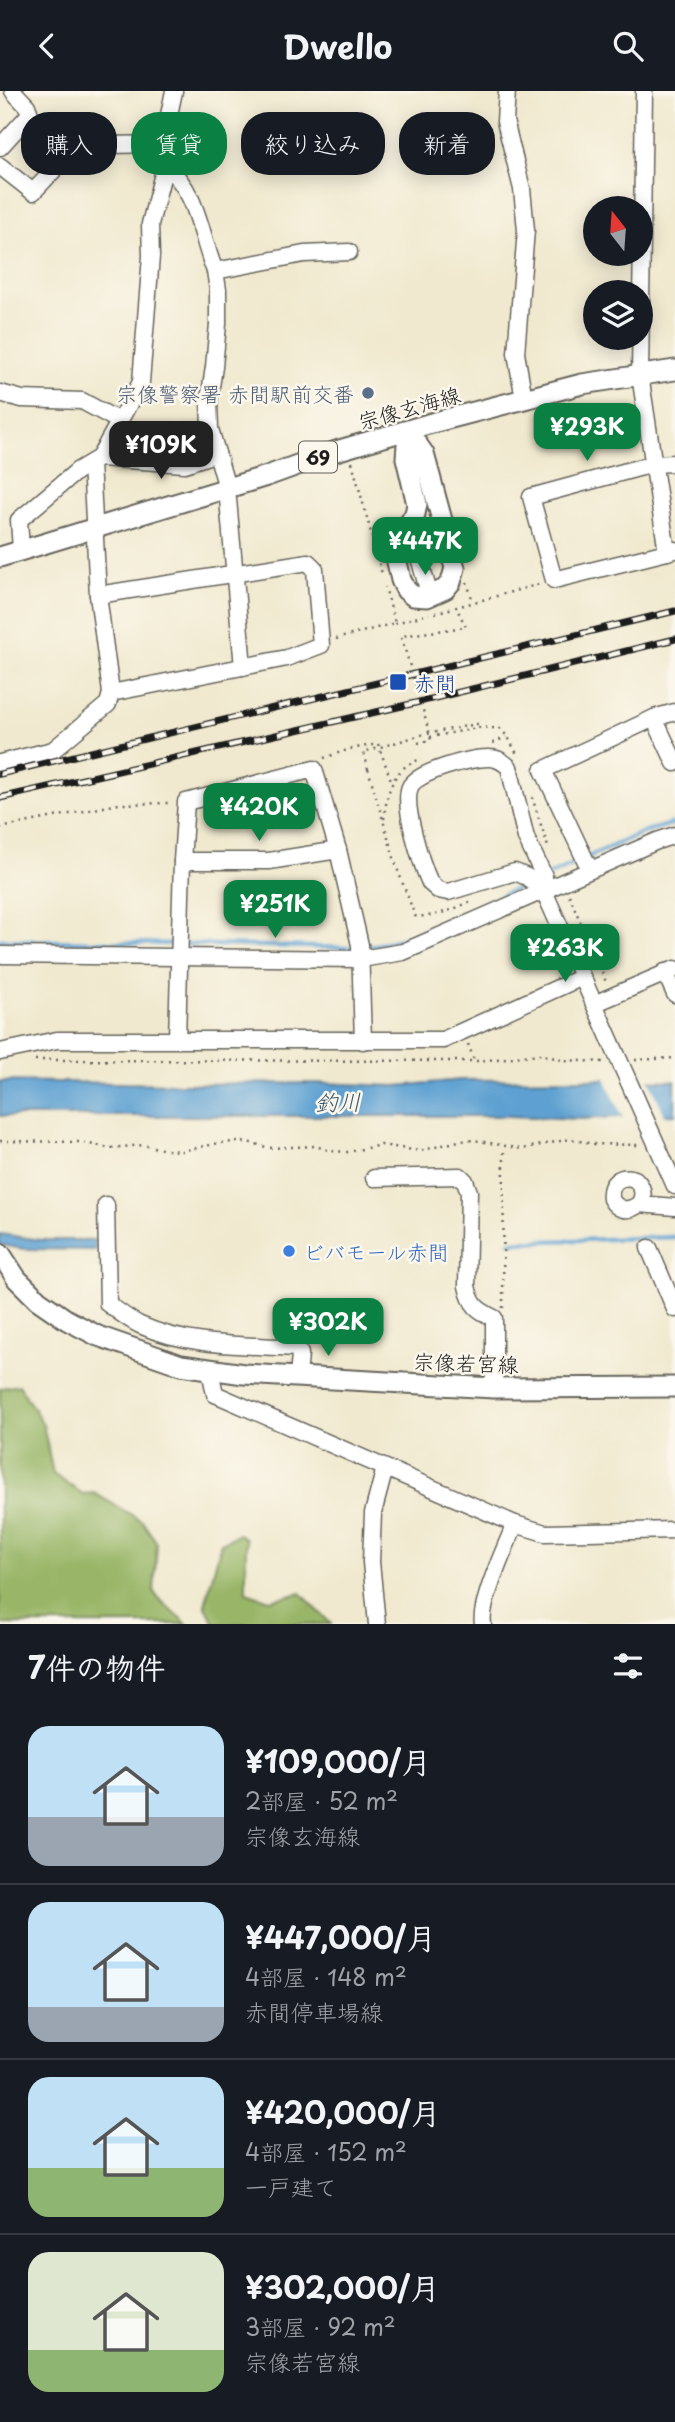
<!DOCTYPE html>
<html lang="ja">
<head>
<meta charset="utf-8">
<style>
  :root { --surface:#171b24; --page:#242831; --text:#f1f3f6; --muted:#9ea1a6; --line:#363941; --accent:#0b8043 }
  body { margin:0; font-family:"Playpen Sans","Klee One",sans-serif; background:var(--page); color:var(--text); height:100vh; display:flex; flex-direction:column; font-size:26px; white-space:nowrap }
  * { box-sizing:border-box; margin:0 }
  p { font-size:23px; color:var(--muted) }
  .icon { flex:none; width:38px; height:38px; fill:none; stroke:currentColor; stroke-width:2; stroke-linecap:round; stroke-linejoin:round }
  .map { position:relative; height:1533px; overflow:hidden }
  .drawer { display:flex; flex-direction:column; background:var(--surface); flex:1 }
  .drawer>* { flex:none }
  .guide { position:absolute; left:21px; top:21px; width:634px; height:63px; display:flex; gap:14px }
  .needle { width:46px; rotate:343deg }
  .fabs { position:absolute; left:583px; top:105px; display:grid; gap:14px }
  .fabs a { display:grid; place-items:center; width:70px; height:70px; border-radius:50%; background:var(--surface); box-shadow:0 4px 18px #0003; font-size:35px }
  .price { position:absolute; translate:-50% -60px; padding:0 16px; border-radius:14px; background:var(--accent); color:#fff; font-size:23px; line-height:46px; filter:drop-shadow(0 2px 4px #0008) }
  .price::after { content:''; position:absolute; left:50%; top:42px; width:21px; height:16px; margin-left:-10px; background:inherit; clip-path:polygon(0 0,100% 0,50% 100%) }
  .price.active { background:#222; color:#fff }
  ul { padding:0; list-style:none }
  li { display:flex; align-items:center; gap:21px; height:175px; padding:0 28px }
  li+li { border-top:2px solid var(--line) }
  li span { display:grid; place-items:center; flex:none; width:196px; height:140px; border-radius:21px; color:#555 }
  li>.icon { margin-inline-start:auto }
  span .icon { width:84px; height:84px; fill:#fffc; stroke-width:1 }
  li b { font-size:30px }
  h2 { display:flex; justify-content:space-between; align-items:center; height:84px; padding:0 28px; font-size:30px }
  .tag { padding:0 24px; border-radius:28px; background:var(--surface); box-shadow:0 4px 18px #0003; font-size:24px; line-height:63px }
  .tag.active { background:var(--accent); color:#fff }
  header { display:flex; justify-content:space-between; align-items:center; height:91px; padding:0 28px; background:var(--surface); font-size:32px; font-weight:700 }
  .map>svg:first-child { display:block }
  .forest { fill:#99b668; stroke:#5a6942; stroke-width:2 }
  .water { fill:#5da0d1; stroke:#3c5e76; stroke-width:2 }
  .pier { fill:#f0e9cf }
  .lines { fill:none; stroke-linecap:round; stroke-linejoin:round }
  .stream { stroke:#5da0d1; stroke-width:4.5 }
  .minor-casing { stroke:#66645b; stroke-width:19 }
  .major-casing { stroke:#66645b; stroke-width:23 }
  .path { stroke:#66645b; stroke-width:2.5; stroke-dasharray:2 5; stroke-linecap:butt }
  .minor { stroke:#fff; stroke-width:16 }
  .major { stroke:#fff; stroke-width:19 }
  .rail-casing { stroke:#1c1c1c; stroke-width:7 }
  .rail { stroke:#fbf7ec; stroke-width:4.5; stroke-dasharray:13; stroke-linecap:butt }
  .path-bridge { stroke:#66645b; stroke-width:2.5; stroke-dasharray:2 5; stroke-linecap:butt }
  .service-dot { fill:#5c6f8a; stroke:#fbf7ec; stroke-width:2.5 }
  .transit-dot { fill:#1a4fb4; stroke:#fbf7ec; stroke-width:2.5 }
  .shop-dot { fill:#3f7fe0; stroke:#fbf7ec; stroke-width:2.5 }
  .labels { text-anchor:middle; dominant-baseline:central; stroke-width:5; stroke-linejoin:round; paint-order:stroke }
  .shield { fill:#fbf7ec; stroke:#5f5e5a; stroke-width:2 }
  .shield-label { font-size:19px; font-weight:bold; fill:#1c1c1c }
  .service-label { font-size:21px; fill:#4e5e75; stroke:#fbf7ec; text-anchor:end }
  .street-label { font-size:21px; fill:#1c1c1c; stroke:#fbf7ec }
  .transit-label { font-size:21px; fill:#164399; stroke:#fbf7ec; text-anchor:start }
  .shop-label { font-size:21px; fill:#366cbe; stroke:#fbf7ec; text-anchor:start }
  .water-label { font-size:23px; font-style:italic; fill:#39576d; stroke:#fbf7ec }
</style>
</head>
<body>
<header><svg class="icon" aria-label="back" viewBox="0 0 24 24"><path d="M15 5l-7 7 7 7"/></svg>Dwello<svg class="icon" aria-label="search" viewBox="0 0 24 24"><circle cx="10" cy="10" r="6"/><path d="M15 15l6 6"/></svg></header>
<div class="map">
<svg width="675" height="1533" viewBox="0 0 675 1533">
  <rect width="100%" height="100%" fill="#fbf7ec"/>
  <filter id="ink" filterUnits="userSpaceOnUse"><feTurbulence type="fractalNoise" baseFrequency=".0143" numOctaves="2"/><feDisplacementMap in="SourceGraphic" scale="14" xChannelSelector="R" yChannelSelector="G"/><feConvolveMatrix kernelMatrix="1 2 1 2 8 2 1 2 1" color-interpolation-filters="sRGB"/></filter>
  <filter id="wash" filterUnits="userSpaceOnUse"><feTurbulence type="fractalNoise" baseFrequency=".00686" numOctaves="4" result="noise"/><feDisplacementMap in="SourceGraphic" scale="28" xChannelSelector="R" yChannelSelector="G"/><feGaussianBlur stdDeviation="1.57" result="paint"/><feColorMatrix in="noise" values="0 0 0 0 0 0 0 0 0 0 0 0 0 0 0 0 0 1.4 0 .05"/><feComposite in="paint" operator="in"/></filter>
  <g filter="url(#wash)">
    <rect width="100%" height="100%" fill="#f0e9cf"/>
    <g class="forest">
      <path d="M 19,1294 L 43,1333 L 53,1383 L 83,1403 L 94,1402 L 142,1430 L 157,1452 L 154,1501 L 158,1507 L 187,1533 L 0,1533 L 0,1297 Z"/>
      <path d="M 239,1443 L 246,1448 L 246,1501 L 270,1509 L 301,1502 L 331,1533 L 215,1533 L 205,1514 L 221,1452 Z"/>
    </g>
    <g class="water">
      <path d="M 593,988 L 675,990 L 675,1023 L 581,1028 L 507,1025 L 0,1025 L 0,990 L 178,993 L 323,992 L 396,995 L 461,989 Z"/>
      <path d="M 0,1143 L 41,1149 L 95,1149 L 95,1159 L 24,1158 L 0,1154 Z"/>
    </g>
    <path class="pier" d="M 604,985 L 648,986 L 666,1027 L 624,1029 Z"/>
    <g class="lines">
      <g class="stream">
        <path d="M 588,766 L 646,740 L 675,732"/>
        <path d="M 547,785 L 580,770"/>
        <path d="M 0,849 L 356,857"/>
        <path d="M 365,856 C 422,847 476,816 529,792"/>
        <path d="M 510,1151 L 675,1146"/>
      </g>
    </g>
  </g>
  <g filter="url(#ink)">
    <g class="lines">
      <defs>
        <g id="minor">
          <path d="M 507,0 L 505,30 L 522,98 L 526,139 L 516,262 L 524,308"/>
          <path d="M 644,0 L 640,284 L 667,461"/>
          <path d="M 0,56 L 30,23 L 27,15 L 13,0"/>
          <path d="M 0,75 L 33,101 L 68,64 L 109,54 L 163,53"/>
          <path d="M 165,75 C 198,99 200,144 215,180"/>
          <path d="M 0,302 L 22,308 L 82,310 L 119,330"/>
          <path d="M 99,367 L 185,373 L 217,362"/>
          <path d="M 675,372 L 653,373 L 531,406 L 554,489 L 675,459"/>
          <path d="M 403,443 L 414,448 L 430,506"/>
          <path d="M 21,459 L 19,429 L 77,380 L 99,367 L 141,291 L 151,165 L 150,133 L 165,75 L 163,53 L 174,0"/>
          <path d="M 98,504 L 308,471 L 315,478 L 321,554 L 287,567 L 111,602"/>
          <path d="M 243,576 L 227,397 L 210,338 L 209,309 L 214,276 L 218,233 L 218,199 L 215,180 L 304,163 L 349,161"/>
          <path d="M 654,627 L 675,672"/>
          <path d="M 0,672 L 53,659 L 108,613 L 111,602 L 98,504 L 91,372"/>
          <path d="M 182,770 L 269,770 L 338,759"/>
          <path d="M 590,779 L 543,679 L 654,627 L 675,621"/>
          <path d="M 544,800 L 544,785 L 526,747 L 509,676 C 503,671 498,667 490,667 C 473,666 416,681 410,696 C 402,715 422,774 430,792 L 438,799 L 448,801 L 515,781 L 527,786 L 544,800 L 675,1095"/>
          <path d="M 0,864 L 361,868 L 403,861 L 657,750 L 675,744"/>
          <path d="M 665,881 L 675,903"/>
          <path d="M 594,913 L 675,878"/>
          <path d="M 177,948 L 182,770 L 186,711 L 314,678 L 338,759 L 360,854 L 363,950"/>
          <path d="M 0,961 L 57,949 L 443,949 L 582,886"/>
          <path d="M 374,1087 L 460,1085 L 465,1090 L 469,1101 L 467,1195 C 471,1214 477,1219 494,1227 L 494,1297"/>
          <path d="M 639,1113 C 645,1104 643,1096 635,1088 C 620,1083 609,1092 611,1108 C 617,1119 628,1122 639,1113 L 675,1116"/>
          <path d="M 106,1114 L 108,1213 C 118,1220 129,1229 140,1234 C 189,1256 246,1254 298,1257 L 300,1263 L 298,1286"/>
          <path d="M 649,1157 L 675,1218"/>
          <path d="M 210,1279 L 215,1303 L 515,1433 L 545,1442 L 675,1439"/>
          <path d="M 377,1533 L 371,1471 L 373,1422 L 385,1377"/>
          <path d="M 483,1533 C 479,1513 506,1455 515,1433"/>
        </g>
        <g id="major">
          <path d="M 408,340 L 424,363 L 455,477 L 451,491 L 445,498 L 427,506 L 413,505 L 406,499 L 401,489 L 395,462 L 398,451 L 415,423 L 417,413 L 406,367 Z"/>
          <path d="M 0,466 L 267,385 L 336,360 L 428,333 L 582,293 L 675,279"/>
          <path d="M 0,1162 L 17,1188 L 38,1209 L 67,1229 L 98,1245 L 181,1274 L 244,1283 L 494,1297 L 675,1296"/>
        </g>
      </defs>
      <use href="#minor" class="minor-casing"/>
      <use href="#major" class="major-casing"/>
      <g class="path">
        <path d="M 352,371 L 382,483"/>
        <path d="M 467,491 L 473,511"/>
        <path d="M 435,522 L 540,493"/>
        <path d="M 395,532 L 429,523"/>
        <path d="M 336,548 L 395,532 L 385,496"/>
        <path d="M 418,602 L 401,545 L 466,536 L 456,516"/>
        <path d="M 421,644 L 482,632"/>
        <path d="M 430,646 L 483,636 L 500,638 L 508,646 L 517,663"/>
        <path d="M 418,652 L 431,649 L 423,619"/>
        <path d="M 493,652 L 506,646"/>
        <path d="M 324,667 L 350,658 L 378,653 L 391,689"/>
        <path d="M 368,678 L 397,777 L 415,825 C 434,827 454,818 472,810"/>
        <path d="M 532,706 L 549,759"/>
        <path d="M 384,728 C 387,701 392,676 422,668"/>
        <path d="M 0,737 L 119,713 L 172,712"/>
        <path d="M 569,804 L 606,891"/>
        <path d="M 468,953 L 474,969"/>
        <path d="M 35,969 L 479,970 L 540,963 L 562,969 L 604,971"/>
        <path d="M 635,969 L 675,967"/>
        <path d="M 0,1050 L 79,1051 L 110,1057 L 144,1054 L 166,1059 L 182,1060 L 219,1052 L 237,1051 L 253,1052 L 269,1057 L 316,1055 L 331,1060 L 348,1061 L 381,1054 L 420,1060 L 459,1050 L 474,1049 L 522,1058 L 570,1048 L 593,1053 L 641,1054"/>
        <path d="M 503,1217 L 504,1056"/>
      </g>
      <use href="#minor" class="minor"/>
      <use href="#major" class="major"/>
      <defs>
        <g id="rail">
          <path d="M 0,683 L 675,520"/>
          <path d="M 0,707 L 411,613 L 675,548"/>
        </g>
      </defs>
      <use href="#rail" class="rail-casing"/>
      <use href="#rail" class="rail"/>
      <path class="path-bridge" d="M 368,678 L 364,661 L 421,644"/>
    </g>
  </g>
  <circle class="service-dot" cx="368" cy="302" r="7"/>
  <rect class="transit-dot" x="389" y="582" width="18" height="18" rx="3.5"/>
  <circle class="shop-dot" cx="289" cy="1160" r="7"/>
  <g class="labels">
    <rect class="shield" x="299" y="350.5" width="38" height="31" rx="5"/>
    <g class="shield-label">
      <text x="318" y="366">69</text>
    </g>
    <g class="service-label">
      <text x="354" y="302">宗像警察署 赤間駅前交番</text>
    </g>
    <g class="street-label">
      <text transform="translate(409 316) rotate(-16)">宗像玄海線</text>
      <text transform="translate(466 1271) rotate(2)">宗像若宮線</text>
    </g>
    <g class="transit-label">
      <text x="414" y="591">赤間</text>
    </g>
    <g class="shop-label">
      <text x="303" y="1160">ビバモール赤間</text>
    </g>
    <g class="water-label">
      <text transform="translate(338 1010) rotate(-1)">釣川</text>
    </g>
  </g>
</svg>
<div class="fabs">
<a><svg class="needle" viewBox="-14 -14 28 28"><path d="M0-13l5 13h-10z" fill="#e53935"/><path d="M0 13l5-13h-10z" fill="#9ea1a6"/></svg></a>
<a><svg class="icon" aria-label="layers" viewBox="0 0 24 24"><path d="M12 4l9 5-9 5-9-5zM3 14l9 5 9-5"/></svg></a>
</div>
<b class="price" style="left:587px;top:372px">¥293K</b>
<b class="price active" style="left:161px;top:390px">¥109K</b>
<b class="price" style="left:425px;top:486px">¥447K</b>
<b class="price" style="left:259px;top:752px">¥420K</b>
<b class="price" style="left:275px;top:849px">¥251K</b>
<b class="price" style="left:565px;top:893px">¥263K</b>
<b class="price" style="left:328px;top:1267px">¥302K</b>
<div class="guide">
<a class="tag">購入</a>
<a class="tag active">賃貸</a>
<a class="tag">絞り込み</a>
<a class="tag">新着</a>
</div>
</div>
<section class="drawer">
<h2>7件の物件<svg class="icon" aria-label="filters" viewBox="0 0 24 24"><path d="M4 7h16M4 17h16"/><circle cx="9" cy="7" r="2"/><circle cx="15" cy="17" r="2"/></svg></h2>
<ul>
<li><span style="background:linear-gradient(#bfe0f5 65%,#9aa5b1 0)"><svg class="icon" aria-label="home" viewBox="0 0 24 24"><path d="M3 11l9-7 9 7M6 9v11h12V9"/></svg></span><div><b>¥109,000/月</b><p>2部屋 · 52 m²</p><p>宗像玄海線</p></div></li>
<li><span style="background:linear-gradient(#bfe0f5 75%,#9aa5b1 0)"><svg class="icon" aria-label="home" viewBox="0 0 24 24"><path d="M3 11l9-7 9 7M6 9v11h12V9"/></svg></span><div><b>¥447,000/月</b><p>4部屋 · 148 m²</p><p>赤間停車場線</p></div></li>
<li><span style="background:linear-gradient(#bfe0f5 65%,#8fb573 0)"><svg class="icon" aria-label="home" viewBox="0 0 24 24"><path d="M3 11l9-7 9 7M6 9v11h12V9"/></svg></span><div><b>¥420,000/月</b><p>4部屋 · 152 m²</p><p>一戸建て</p></div></li>
<li><span style="background:linear-gradient(#dfe7d0 70%,#8fb573 0)"><svg class="icon" aria-label="home" viewBox="0 0 24 24"><path d="M3 11l9-7 9 7M6 9v11h12V9"/></svg></span><div><b>¥302,000/月</b><p>3部屋 · 92 m²</p><p>宗像若宮線</p></div></li>
</ul>
</section>
</body>
</html>
